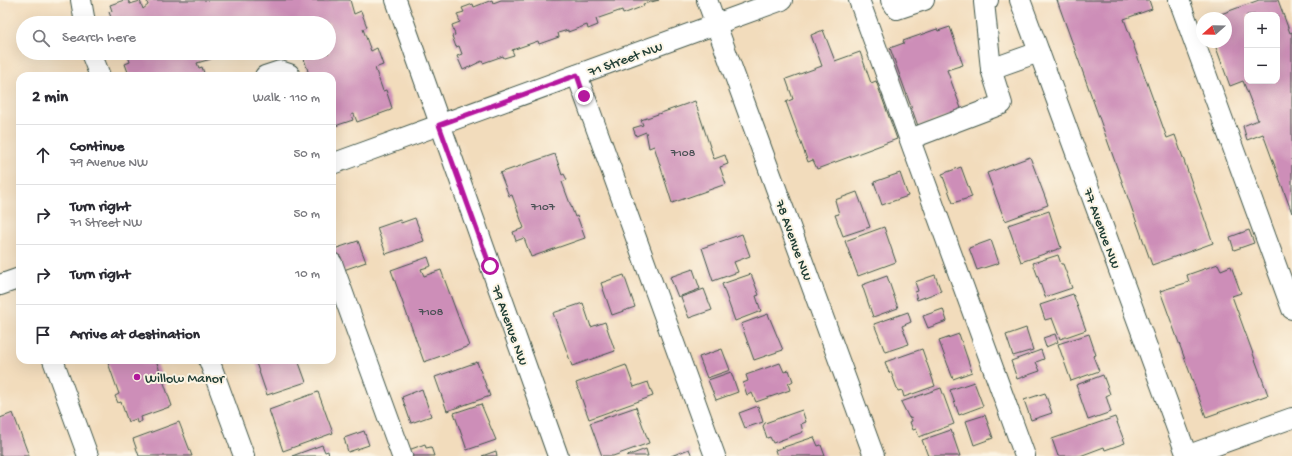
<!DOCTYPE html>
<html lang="en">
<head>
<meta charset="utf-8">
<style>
  body { margin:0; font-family:"Gochi Hand",sans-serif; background:#f7f7f7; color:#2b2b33 }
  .controls { position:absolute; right:12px; top:12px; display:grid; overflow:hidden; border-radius:8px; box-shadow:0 4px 16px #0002 }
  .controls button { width:36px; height:36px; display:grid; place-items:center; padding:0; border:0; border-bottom:1px solid #e1e1e2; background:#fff; color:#2b2b33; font:20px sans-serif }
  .compass { position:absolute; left:1196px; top:12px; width:36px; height:36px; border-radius:50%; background:#fff; box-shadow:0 4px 16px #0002; rotate:250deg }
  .stop { position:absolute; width:12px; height:12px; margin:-9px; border:3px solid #b5179e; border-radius:50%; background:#fff }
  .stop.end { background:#b5179e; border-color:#fff; box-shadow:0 1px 4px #0008 }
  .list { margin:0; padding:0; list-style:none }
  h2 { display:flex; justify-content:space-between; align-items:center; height:52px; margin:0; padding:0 16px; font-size:17px }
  h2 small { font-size:13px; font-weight:400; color:#7c7c81 }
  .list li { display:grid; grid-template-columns:26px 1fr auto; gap:12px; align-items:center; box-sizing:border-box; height:60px; padding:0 16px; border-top:1px solid #e1e1e2 }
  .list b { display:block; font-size:15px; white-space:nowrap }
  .list p { margin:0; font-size:13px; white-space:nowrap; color:#7c7c81 }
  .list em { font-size:13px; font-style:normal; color:#7c7c81 }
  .icon { flex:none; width:22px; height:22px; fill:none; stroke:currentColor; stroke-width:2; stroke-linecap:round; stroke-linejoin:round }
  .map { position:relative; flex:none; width:1292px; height:456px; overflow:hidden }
  .search { position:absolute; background:#fff; box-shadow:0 4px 16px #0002; left:16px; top:16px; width:320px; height:44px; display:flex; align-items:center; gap:10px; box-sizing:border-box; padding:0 14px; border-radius:22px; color:#7c7c81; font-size:15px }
  .panel { position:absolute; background:#fff; box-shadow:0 4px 16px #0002; left:16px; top:72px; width:320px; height:292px; border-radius:12px }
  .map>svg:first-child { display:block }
  .building { fill:#cd8eb8; fill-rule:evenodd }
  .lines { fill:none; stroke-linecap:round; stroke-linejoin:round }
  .minor-casing { stroke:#3f5548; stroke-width:22 }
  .minor { stroke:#fff; stroke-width:20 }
  .route { stroke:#b5179e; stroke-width:5 }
  .poi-dot { fill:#b5179e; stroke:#fcf5e5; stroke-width:1.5 }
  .labels { text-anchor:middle; stroke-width:4; stroke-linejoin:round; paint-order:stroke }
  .number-label { font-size:12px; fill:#4a5155 }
  .street-label { font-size:14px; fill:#1f3d34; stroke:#fcf5e5 }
  .poi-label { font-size:14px; fill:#1f3d34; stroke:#fcf5e5; text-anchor:start }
</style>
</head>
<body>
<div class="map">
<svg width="1292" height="456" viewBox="0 0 1292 456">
  <rect width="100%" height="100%" fill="#fcf5e5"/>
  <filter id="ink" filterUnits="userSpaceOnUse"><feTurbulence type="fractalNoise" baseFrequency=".025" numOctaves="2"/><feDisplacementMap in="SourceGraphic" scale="8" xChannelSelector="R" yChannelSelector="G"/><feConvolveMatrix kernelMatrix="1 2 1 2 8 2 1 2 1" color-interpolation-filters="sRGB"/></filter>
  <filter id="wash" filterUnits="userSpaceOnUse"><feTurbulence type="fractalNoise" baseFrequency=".012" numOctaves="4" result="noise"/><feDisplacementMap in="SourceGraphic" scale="16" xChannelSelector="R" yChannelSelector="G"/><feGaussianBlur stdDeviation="0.9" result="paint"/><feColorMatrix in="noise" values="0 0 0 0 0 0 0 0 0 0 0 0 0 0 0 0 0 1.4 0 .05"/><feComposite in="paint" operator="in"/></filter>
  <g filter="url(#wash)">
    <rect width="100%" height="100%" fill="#f2dcbc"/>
    <g id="blocks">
      <g class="building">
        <path d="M 124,0 L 128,0 L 130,4 L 140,1 L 143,9 L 148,5 L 147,2 L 152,0 L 350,0 L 354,14 L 361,11 L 367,27 L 363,29 L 371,51 L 377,48 L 383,65 L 375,68 L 383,91 L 386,90 L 392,108 L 391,110 L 357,122 L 354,114 L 351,115 L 353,120 L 335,126 L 332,121 L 332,76 L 302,76 L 308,71 L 302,53 L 329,53 L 329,23 L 113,23 L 109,12 L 112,11 L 110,5 Z"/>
        <path d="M 492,0 L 493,3 L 501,0 L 659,0 L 643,4 L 644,6 L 623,14 L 622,10 L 596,19 L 598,25 L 588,29 L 587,25 L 568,32 L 568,30 L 558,33 L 559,37 L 539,44 L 538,41 L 512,50 L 514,55 L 504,58 L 503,56 L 483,63 L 482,61 L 463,70 L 457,56 L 462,54 L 459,46 L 456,47 L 452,36 L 455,35 L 452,25 L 460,22 L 457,14 L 464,12 L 462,8 L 473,4 L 474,7 Z"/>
        <path d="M 1057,0 L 1149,0 L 1152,9 L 1124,19 L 1167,138 L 1175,135 L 1213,243 L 1152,265 Z"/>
        <path d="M 1259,0 L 1278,0 L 1290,33 L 1292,32 L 1292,213 L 1263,134 L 1247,140 L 1243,126 L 1258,120 L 1243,81 L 1230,86 L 1214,42 L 1226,42 L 1226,18 L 1210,18 ZM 1247,15 L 1277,15 L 1277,81 L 1247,81 Z"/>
        <path d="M 950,27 L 963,65 L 947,70 L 962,111 L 918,126 L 890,48 L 904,43 L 903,41 L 937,29 L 938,31 Z"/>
        <path d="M 823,30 L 835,61 L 860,52 L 871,83 L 876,81 L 897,139 L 817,169 L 813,160 L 808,162 L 786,102 L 793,99 L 786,79 L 822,66 L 811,35 Z"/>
        <path d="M 127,53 L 209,53 L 211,59 L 197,63 L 199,68 L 202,67 L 205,76 L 134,76 L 134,74 L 129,75 L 125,64 L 130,62 Z"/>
        <path d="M 219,53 L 233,53 L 221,58 Z"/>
        <path d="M 695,101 L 714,159 L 725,155 L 728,164 L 720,167 L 726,184 L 672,203 L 654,146 L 649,148 L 646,132 L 636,136 L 633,128 L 643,125 L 641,120 Z"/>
        <path d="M 555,154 L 562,175 L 564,174 L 567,180 L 562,182 L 575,217 L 577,216 L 585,238 L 531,257 L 524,238 L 516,241 L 513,232 L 524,228 L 512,195 L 509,196 L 500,173 Z"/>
        <path d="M 1030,157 L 1048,205 L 1005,221 L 987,173 Z"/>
        <path d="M 961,167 L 972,197 L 953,203 L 942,174 Z"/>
        <path d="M 900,173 L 908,196 L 882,205 L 874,182 Z"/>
        <path d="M 857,192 L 870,227 L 843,236 L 835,215 L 839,214 L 835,200 Z"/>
        <path d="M 1049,211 L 1061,248 L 1021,262 L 1008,225 Z"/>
        <path d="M 415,218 L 424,241 L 386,254 L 377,228 L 400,220 L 401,223 Z"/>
        <path d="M 884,227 L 896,262 L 858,276 L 845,241 Z"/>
        <path d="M 1249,230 L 1254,243 L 1234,250 L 1230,237 Z"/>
        <path d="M 742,234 L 750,256 L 734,262 L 738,272 L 713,281 L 702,248 Z"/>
        <path d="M 991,240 L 999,263 L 977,270 L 969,248 Z"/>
        <path d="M 358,241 L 366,262 L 341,271 L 334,249 Z"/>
        <path d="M 1058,255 L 1061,264 L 1063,264 L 1072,288 L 1045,297 L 1033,263 Z"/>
        <path d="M 428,257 L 431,266 L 421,269 L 424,276 L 441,270 L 469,346 L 424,362 L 391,270 Z"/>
        <path d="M 1218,264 L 1221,270 L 1231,266 L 1241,293 L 1232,296 L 1268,395 L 1206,417 L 1160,291 L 1189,282 L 1187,275 Z"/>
        <path d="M 693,269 L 700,289 L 678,297 L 670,277 Z"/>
        <path d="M 751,274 L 759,295 L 756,296 L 761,311 L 735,321 L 722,284 Z"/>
        <path d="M 624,275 L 635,307 L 612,315 L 601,283 Z"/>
        <path d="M 935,275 L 941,291 L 917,300 L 915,292 L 918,291 L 915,282 Z"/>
        <path d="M 887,276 L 898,308 L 873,317 L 862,285 Z"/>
        <path d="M 704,289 L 712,310 L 689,318 L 681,297 Z"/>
        <path d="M 1073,294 L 1086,330 L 1060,339 L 1052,318 L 1045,320 L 1040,305 Z"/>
        <path d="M 583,303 L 591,327 L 605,322 L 615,351 L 572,366 L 553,313 Z"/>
        <path d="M 943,309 L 947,321 L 928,328 L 923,316 Z"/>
        <path d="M 908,312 L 911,322 L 902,326 L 909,344 L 885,352 L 874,324 Z"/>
        <path d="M 768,314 L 783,350 L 754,360 L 741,324 Z"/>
        <path d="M 1026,328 L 1033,350 L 1013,356 L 1006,335 Z"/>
        <path d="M 959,334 L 972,372 L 953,379 L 939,341 Z"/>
        <path d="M 1055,334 L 1058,342 L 1046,347 L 1043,338 Z"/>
        <path d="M 1089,334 L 1096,355 L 1093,356 L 1099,371 L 1071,381 L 1058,344 Z"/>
        <path d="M 722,349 L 730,370 L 707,378 L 699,357 Z"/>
        <path d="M 922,349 L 935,386 L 904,397 L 902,390 L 898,391 L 891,372 L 889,373 L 885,362 Z"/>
        <path d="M 1041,350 L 1044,359 L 1036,362 L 1040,371 L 1017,379 L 1011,361 Z"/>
        <path d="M 107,360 L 156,360 L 172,406 L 141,417 L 142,421 L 137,423 L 136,419 L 128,422 L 121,402 L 118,403 L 115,396 L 119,394 Z"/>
        <path d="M 255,360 L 298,360 L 306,382 L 267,395 Z"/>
        <path d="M 477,362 L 490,396 L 447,411 L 435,377 Z"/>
        <path d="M 780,363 L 784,372 L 789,370 L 793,381 L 788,384 L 790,390 L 756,402 L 752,393 L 747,395 L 743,383 L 748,381 L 746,375 Z"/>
        <path d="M 626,365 L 634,387 L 648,382 L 653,396 L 589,419 L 576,383 Z"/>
        <path d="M 731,372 L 738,392 L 716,400 L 708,380 Z"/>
        <path d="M 1103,375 L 1110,394 L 1106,396 L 1111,412 L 1088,420 L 1076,385 Z"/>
        <path d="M 974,382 L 983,406 L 959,415 L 950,390 Z"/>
        <path d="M 941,388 L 954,424 L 919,437 L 916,429 L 913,430 L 910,422 L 912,421 L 911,417 L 909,418 L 901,402 Z"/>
        <path d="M 422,389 L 431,416 L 411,423 L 402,397 Z"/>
        <path d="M 318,392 L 333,433 L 283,451 L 269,410 Z"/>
        <path d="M 1045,393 L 1052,413 L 1031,420 L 1024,400 Z"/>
        <path d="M 481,404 L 496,440 L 467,450 L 454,413 Z"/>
        <path d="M 758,406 L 763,422 L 745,428 L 739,413 Z"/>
        <path d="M 636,407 L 649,443 L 613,456 L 602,456 L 590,423 Z"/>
        <path d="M 802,410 L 806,422 L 801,424 L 803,432 L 773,443 L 770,437 L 767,438 L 763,426 L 765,423 Z"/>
        <path d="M 13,413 L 29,456 L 0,456 L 0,418 Z"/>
        <path d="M 985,415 L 993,438 L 974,445 L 966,421 Z"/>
        <path d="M 1115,417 L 1125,443 L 1105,450 L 1104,447 L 1080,456 L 1058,456 L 1052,439 Z"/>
        <path d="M 179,422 L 192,456 L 139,456 L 133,439 Z"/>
        <path d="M 951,430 L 960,456 L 928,456 L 922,440 Z"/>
        <path d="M 364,431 L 369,445 L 348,452 L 344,438 Z"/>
        <path d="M 814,437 L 818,446 L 821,445 L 825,456 L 777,456 L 775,450 Z"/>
        <path d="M 425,444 L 426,448 L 431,447 L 434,456 L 408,456 L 406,451 Z"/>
        <path d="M 322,445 L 325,452 L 328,451 L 329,456 L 292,456 Z"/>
        <path d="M 646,449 L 648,456 L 627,456 Z"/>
        <path d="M 689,449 L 692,456 L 671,456 Z"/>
        <path d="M 496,451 L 497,456 L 482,456 Z"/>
      </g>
    </g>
  </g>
  <g filter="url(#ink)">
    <use href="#blocks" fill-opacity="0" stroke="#3f5548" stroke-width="1"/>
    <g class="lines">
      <g class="minor-casing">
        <g id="minor">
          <path d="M 81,0 L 85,23"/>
          <path d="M 396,0 L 558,456"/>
          <path d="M 707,0 L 874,456"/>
          <path d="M 859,0 L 1025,456"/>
          <path d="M 891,0 L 897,9 L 924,0"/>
          <path d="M 988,0 L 984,2 L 991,69"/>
          <path d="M 1020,0 L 1187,456"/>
          <path d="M 1179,0 L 1292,309"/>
          <path d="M 91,53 L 100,76"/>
          <path d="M 577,75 L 715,456"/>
          <path d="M 265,76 L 280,71 L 289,74 L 289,76"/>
          <path d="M 910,139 L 1002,104 L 991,69 L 1039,52"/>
          <path d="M 332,164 L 782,0"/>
          <path d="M 332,263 L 402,456"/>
          <path d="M 0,285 L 20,278"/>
          <path d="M 53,360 L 88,456"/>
          <path d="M 209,360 L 244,456"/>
          <path d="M 1186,456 L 1292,418"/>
        </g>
      </g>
      <use href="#minor" class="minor"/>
    </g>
  </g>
  <g class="lines" filter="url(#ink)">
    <path class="route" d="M 490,266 L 439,125 L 577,75 L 584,96"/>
  </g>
  <circle class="poi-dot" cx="137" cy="377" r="4"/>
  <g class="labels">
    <g class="number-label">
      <text x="683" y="156">7108</text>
      <text x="543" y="210">7107</text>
      <text x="431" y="315">7108</text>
    </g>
    <g class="street-label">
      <text transform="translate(625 58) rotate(-20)" y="5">71 Street NW</text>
      <text transform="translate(1103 228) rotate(70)" y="5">77 Avenue NW</text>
      <text transform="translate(795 240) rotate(70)" y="5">78 Avenue NW</text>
      <text transform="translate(511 325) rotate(70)" y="5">79 Avenue NW</text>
    </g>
    <g class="poi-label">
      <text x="145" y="382">Willow Manor</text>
    </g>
  </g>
</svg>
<div class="controls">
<button>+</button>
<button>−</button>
</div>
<svg class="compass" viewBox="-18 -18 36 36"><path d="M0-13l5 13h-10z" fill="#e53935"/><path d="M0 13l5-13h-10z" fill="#7c7c81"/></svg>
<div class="stop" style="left:490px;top:266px"></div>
<div class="stop end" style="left:584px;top:96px"></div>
<div class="search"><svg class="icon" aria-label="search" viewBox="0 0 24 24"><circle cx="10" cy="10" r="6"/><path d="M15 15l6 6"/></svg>Search here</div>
<section class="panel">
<h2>2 min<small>Walk · 110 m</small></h2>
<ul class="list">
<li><svg class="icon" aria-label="ahead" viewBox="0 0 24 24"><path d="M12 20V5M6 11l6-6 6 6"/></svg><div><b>Continue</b><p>79 Avenue NW</p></div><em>50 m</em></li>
<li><svg class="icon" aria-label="right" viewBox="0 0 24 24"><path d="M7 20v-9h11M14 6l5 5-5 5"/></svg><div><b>Turn right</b><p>71 Street NW</p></div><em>50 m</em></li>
<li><svg class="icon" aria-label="right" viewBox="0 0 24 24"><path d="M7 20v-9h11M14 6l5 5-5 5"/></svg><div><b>Turn right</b></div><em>10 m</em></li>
<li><svg class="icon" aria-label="arrive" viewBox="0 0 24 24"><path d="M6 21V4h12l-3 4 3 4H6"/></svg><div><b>Arrive at destination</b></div></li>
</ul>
</section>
</div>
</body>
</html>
